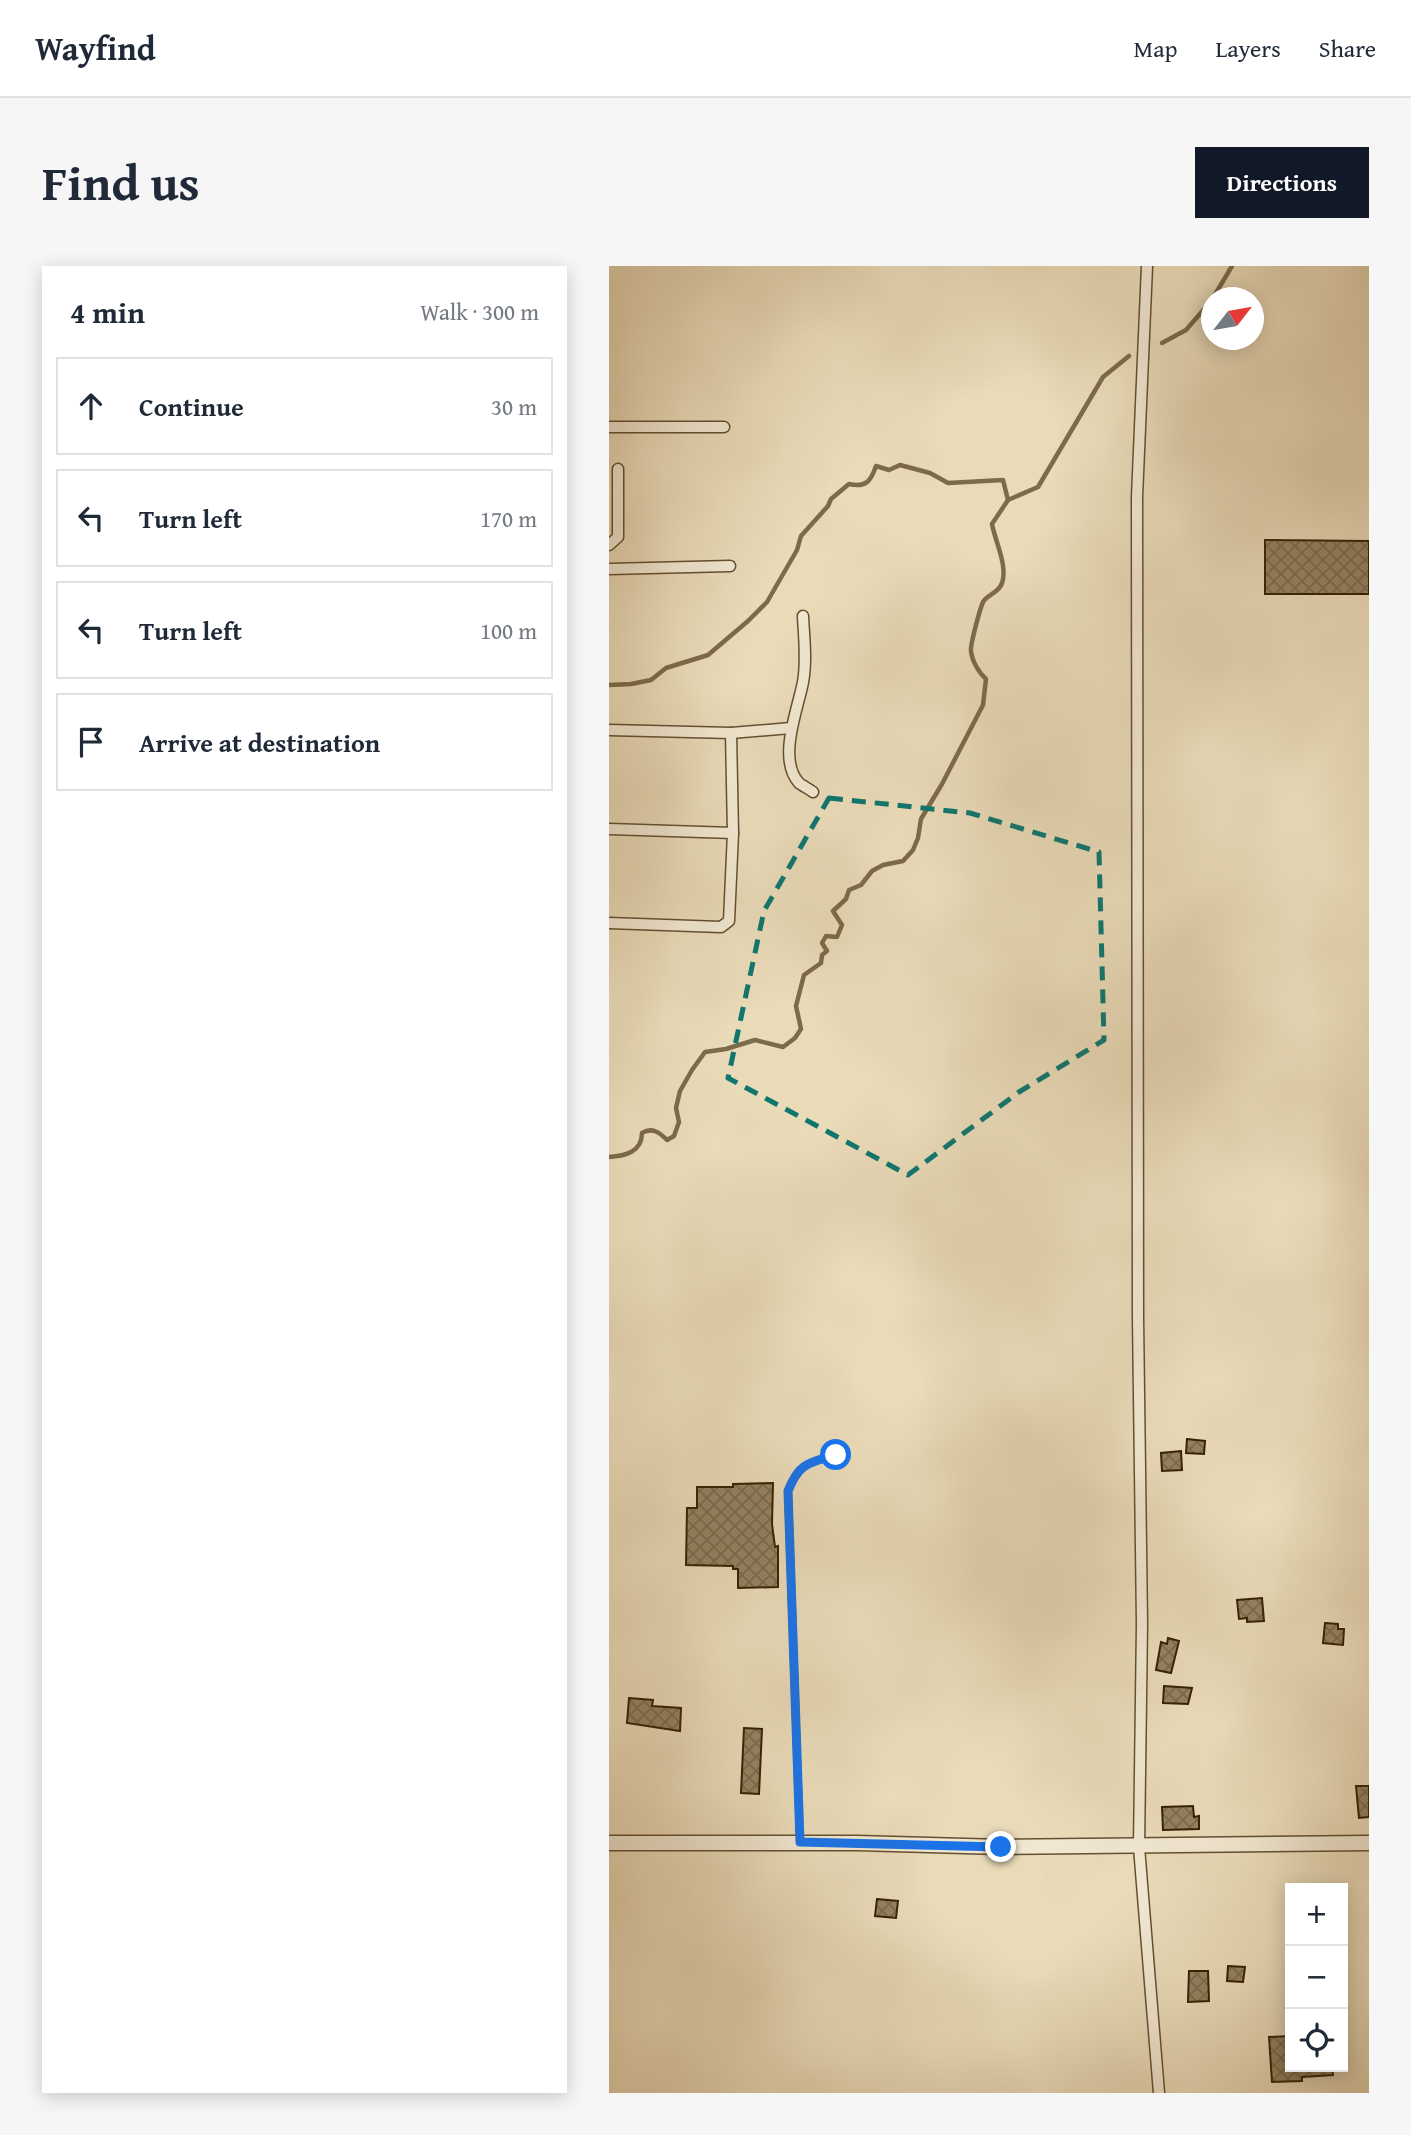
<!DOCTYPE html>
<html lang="en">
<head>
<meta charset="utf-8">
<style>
  body { margin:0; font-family:"Gentium Book Plus",serif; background:#f6f6f7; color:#1f2937 }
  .controls { position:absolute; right:21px; bottom:21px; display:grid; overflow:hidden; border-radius:0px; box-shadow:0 4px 18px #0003 }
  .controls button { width:63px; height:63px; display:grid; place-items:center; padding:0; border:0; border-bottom:2px solid #e0e1e3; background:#fff; color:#1f2937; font:35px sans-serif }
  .compass { position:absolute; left:592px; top:21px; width:63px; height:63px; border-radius:50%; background:#fff; box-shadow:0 4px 18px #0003; rotate:59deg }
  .stop { position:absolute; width:21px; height:21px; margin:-16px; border:5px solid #1a73e8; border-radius:50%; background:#fff }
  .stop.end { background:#1a73e8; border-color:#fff; box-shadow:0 2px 7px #0008 }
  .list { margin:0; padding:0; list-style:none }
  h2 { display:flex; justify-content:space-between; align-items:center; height:91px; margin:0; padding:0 28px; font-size:30px }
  h2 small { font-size:23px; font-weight:400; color:#747a83 }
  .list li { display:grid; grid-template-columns:46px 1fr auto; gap:21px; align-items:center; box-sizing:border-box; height:98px; margin:0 14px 14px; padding:0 14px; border:2px solid #e0e1e3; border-radius:0px }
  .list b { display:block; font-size:26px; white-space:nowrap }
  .list em { font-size:23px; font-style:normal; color:#747a83 }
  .icon { flex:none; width:38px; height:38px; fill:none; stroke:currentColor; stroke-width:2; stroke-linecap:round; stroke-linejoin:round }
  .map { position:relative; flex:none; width:760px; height:1827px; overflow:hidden; border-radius:0px }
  header { display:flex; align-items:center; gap:42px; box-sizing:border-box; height:98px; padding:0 35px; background:#fff; border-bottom:2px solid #e0e1e3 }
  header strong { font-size:33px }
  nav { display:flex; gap:38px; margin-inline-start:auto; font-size:24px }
  .intro { display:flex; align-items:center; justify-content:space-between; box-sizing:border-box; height:168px; padding:0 42px }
  h1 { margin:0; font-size:49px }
  .button { padding:18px 32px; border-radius:0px; background:#111827; color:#fff; font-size:24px; font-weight:700 }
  main { display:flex; gap:42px; padding:0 42px }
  aside { flex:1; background:#fff; border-radius:0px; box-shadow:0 4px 18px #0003 }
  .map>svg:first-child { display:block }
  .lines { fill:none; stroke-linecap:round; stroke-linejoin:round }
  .stream { stroke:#7d6a4a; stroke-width:4.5 }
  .building { fill:url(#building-cross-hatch); stroke:#372102; stroke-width:2 }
  .service-casing { stroke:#644f30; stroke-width:8 }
  .minor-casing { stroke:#644f30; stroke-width:13 }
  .tertiary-casing { stroke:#644f30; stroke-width:17 }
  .service { stroke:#f1e7d1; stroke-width:5 }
  .minor { stroke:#f1e7d1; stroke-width:10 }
  .tertiary { stroke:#f1e7d1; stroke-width:14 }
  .route { stroke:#1a73e8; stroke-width:9 }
  .marked { fill:none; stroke:#0f766e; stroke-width:5; stroke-dasharray:14 9; stroke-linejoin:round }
</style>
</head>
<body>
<header>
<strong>Wayfind</strong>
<nav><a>Map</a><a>Layers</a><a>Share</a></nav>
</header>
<div class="intro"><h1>Find us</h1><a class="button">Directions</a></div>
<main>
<aside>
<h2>4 min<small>Walk · 300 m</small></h2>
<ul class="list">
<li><svg class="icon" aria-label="ahead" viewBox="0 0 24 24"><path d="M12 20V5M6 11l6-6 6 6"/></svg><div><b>Continue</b></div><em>30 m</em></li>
<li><svg class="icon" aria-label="left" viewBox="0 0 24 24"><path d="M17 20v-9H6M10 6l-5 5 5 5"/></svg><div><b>Turn left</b></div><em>170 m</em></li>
<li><svg class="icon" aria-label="left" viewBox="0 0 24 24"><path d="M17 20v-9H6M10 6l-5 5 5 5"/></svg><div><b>Turn left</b></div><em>100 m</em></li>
<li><svg class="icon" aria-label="arrive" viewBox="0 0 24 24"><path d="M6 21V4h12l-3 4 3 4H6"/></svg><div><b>Arrive at destination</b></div></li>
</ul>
</aside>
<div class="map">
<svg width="760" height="1827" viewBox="0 0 760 1827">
  <defs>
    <pattern id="building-cross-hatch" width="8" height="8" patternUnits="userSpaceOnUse" patternTransform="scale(1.75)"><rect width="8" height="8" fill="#948161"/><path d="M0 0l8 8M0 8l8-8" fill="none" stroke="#7a694e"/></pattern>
  </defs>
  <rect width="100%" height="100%" fill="#e9dab8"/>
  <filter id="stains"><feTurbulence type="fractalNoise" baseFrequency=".00286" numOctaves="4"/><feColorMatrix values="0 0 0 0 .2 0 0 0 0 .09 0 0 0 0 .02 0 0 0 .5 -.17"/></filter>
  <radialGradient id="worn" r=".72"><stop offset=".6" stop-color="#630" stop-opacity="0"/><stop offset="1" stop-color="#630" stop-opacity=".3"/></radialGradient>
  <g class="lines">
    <g class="stream">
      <path d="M 604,32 L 623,0"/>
      <path d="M 553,77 L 577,64 L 603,34"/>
      <path d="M 0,419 L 22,418 L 42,414 L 57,402 L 99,389 L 139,355 L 158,336 L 188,284 L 192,270 L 219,240 L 222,233 L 240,218 C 257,222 262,215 267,200 L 280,204 L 291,199 L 321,207 L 339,217 L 394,214 L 399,234"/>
      <path d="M 0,891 C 16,890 33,886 33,867 C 43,861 50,866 58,874 L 65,870 L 70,856 L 67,842 L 71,825 L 83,804 L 96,786 L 117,783 L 146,774 L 174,781 L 186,772 L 192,763 L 187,740 L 195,709 L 212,697 L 213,689 L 218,685 L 213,677 L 217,670 L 228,671 L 233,659 L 224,645 L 237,633 L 240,624 L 252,619 L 263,605 L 274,599 L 294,595 L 304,584 L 309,572 L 312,553 L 333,518 L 374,439 L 377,413 C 370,407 363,395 362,385 C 361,379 371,343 374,336 C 379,328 390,327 393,317 C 399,300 386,275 383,258 L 399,234 L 429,221 L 494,111 L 520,90"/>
    </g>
  </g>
  <g class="building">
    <path d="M 656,274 L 760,275 L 760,328 L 656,328 Z"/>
    <path d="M 578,1173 L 596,1175 L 595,1188 L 577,1187 Z"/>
    <path d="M 572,1185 L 573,1204 L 553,1205 L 552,1187 Z"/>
    <path d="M 164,1217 L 163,1258 L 166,1281 L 169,1280 L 169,1321 L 129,1322 L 129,1303 L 124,1303 L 124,1300 L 77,1299 L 78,1242 L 88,1242 L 88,1221 L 124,1221 L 124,1218 Z"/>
    <path d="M 653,1332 L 655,1355 L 638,1356 L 638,1352 L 630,1353 L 628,1334 Z"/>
    <path d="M 716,1357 L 729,1358 L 729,1363 L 735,1363 L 734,1379 L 714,1377 Z"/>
    <path d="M 559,1372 L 570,1375 L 562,1407 L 547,1404 L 552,1376 L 558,1378 Z"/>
    <path d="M 555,1420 L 583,1422 L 579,1438 L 554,1437 Z"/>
    <path d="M 20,1432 L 44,1434 L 43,1440 L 72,1442 L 71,1465 L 18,1457 Z"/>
    <path d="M 135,1462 L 153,1463 L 150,1528 L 132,1527 Z"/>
    <path d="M 747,1520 L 760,1520 L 760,1551 L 750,1552 Z"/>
    <path d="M 584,1540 L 585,1551 L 590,1550 L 590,1563 L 554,1564 L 553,1541 Z"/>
    <path d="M 268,1633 L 289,1635 L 287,1652 L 266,1650 Z"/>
    <path d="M 619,1700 L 636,1701 L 634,1716 L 618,1715 Z"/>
    <path d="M 580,1705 L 599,1705 L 600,1735 L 579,1736 Z"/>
    <path d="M 681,1770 L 681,1801 L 723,1801 L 724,1809 L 693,1811 L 693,1815 L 663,1816 L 660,1771 Z"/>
  </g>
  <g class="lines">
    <g class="service-casing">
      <path id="service" d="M 191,1576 L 179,1225 C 190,1197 199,1197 227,1189"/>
    </g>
    <g class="minor-casing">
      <g id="minor">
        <path d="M 538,0 L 528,231 L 529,1052 L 533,1358 L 530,1581 L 550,1827"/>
        <path d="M 0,161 L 115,161"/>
        <path d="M 0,279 L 9,271 L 9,203"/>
        <path d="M 0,303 L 121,300"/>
        <path d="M 194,350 C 195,372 198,394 194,416 C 189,443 168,493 190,517 C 194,520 200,523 204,526"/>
        <path d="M 0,464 L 122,467 L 124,567 L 120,655 L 112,661 L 0,657"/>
        <path d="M 122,467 L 182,462"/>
        <path d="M 0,563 L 124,567"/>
      </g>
    </g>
    <g class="tertiary-casing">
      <path id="tertiary" d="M 0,1577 L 248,1577 L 392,1581 L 760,1577"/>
    </g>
    <use href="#service" class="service"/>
    <use href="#minor" class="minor"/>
    <use href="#tertiary" class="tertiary"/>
  </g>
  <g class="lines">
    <path class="route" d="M 227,1189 C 199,1197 190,1197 179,1225 L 191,1576 L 392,1581"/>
  </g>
  <path class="marked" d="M 220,532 L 361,547 L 490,586 L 495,774 L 410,826 L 299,909 L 119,812 L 155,645 Z"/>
  <rect width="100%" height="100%" filter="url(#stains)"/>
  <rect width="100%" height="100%" fill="url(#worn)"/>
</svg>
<div class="controls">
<button>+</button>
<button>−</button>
<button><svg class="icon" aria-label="locate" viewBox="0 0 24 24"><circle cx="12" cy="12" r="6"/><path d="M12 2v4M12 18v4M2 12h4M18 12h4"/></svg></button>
</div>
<svg class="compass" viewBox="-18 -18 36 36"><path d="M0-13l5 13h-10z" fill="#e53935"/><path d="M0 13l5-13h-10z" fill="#747a83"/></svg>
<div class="stop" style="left:227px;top:1189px"></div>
<div class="stop end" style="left:392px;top:1581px"></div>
</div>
</main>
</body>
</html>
